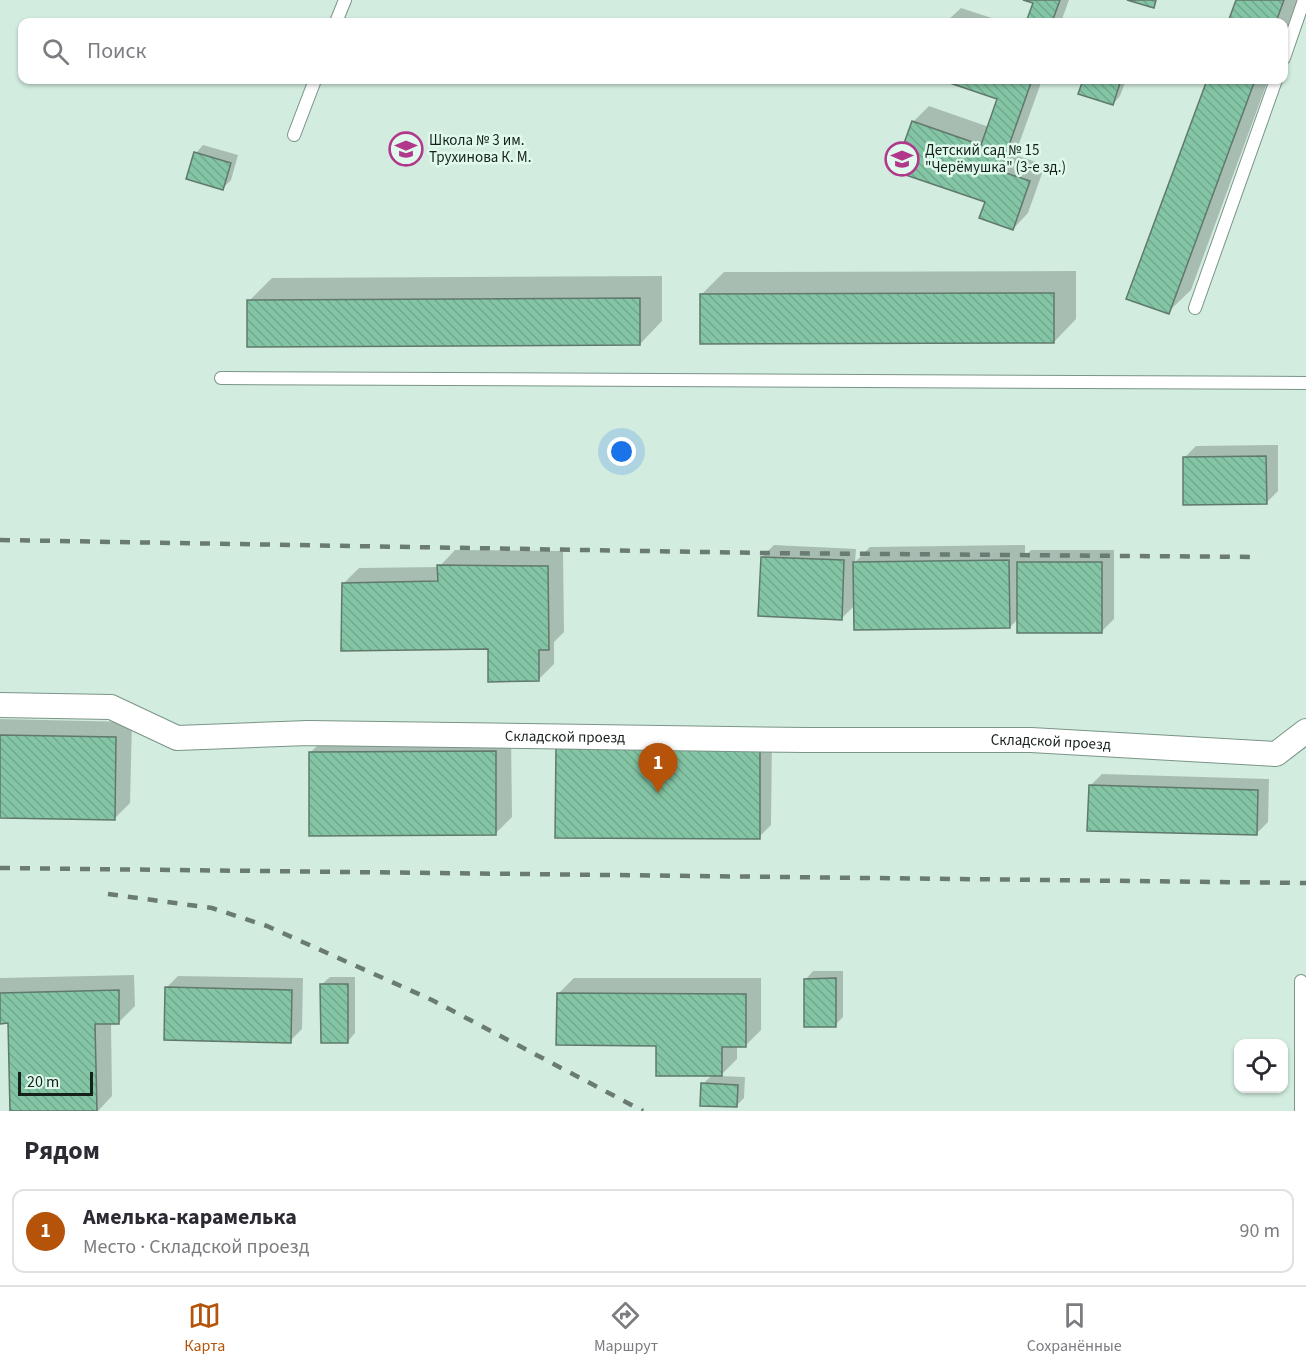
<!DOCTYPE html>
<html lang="ru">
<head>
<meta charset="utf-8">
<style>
  body { margin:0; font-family:"Source Sans 3",sans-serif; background:#f2f2f3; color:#2b2b33 }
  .controls { position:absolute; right:18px; bottom:18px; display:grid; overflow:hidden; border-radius:12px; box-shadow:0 2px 4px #0004 }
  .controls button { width:54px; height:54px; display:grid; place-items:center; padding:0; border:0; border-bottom:2px solid #e1e1e2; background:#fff; color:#2b2b33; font:30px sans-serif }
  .scale { position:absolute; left:18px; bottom:15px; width:75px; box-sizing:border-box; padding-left:6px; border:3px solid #17211c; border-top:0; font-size:16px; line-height:21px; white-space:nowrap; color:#17211c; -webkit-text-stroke:4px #dffaec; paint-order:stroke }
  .you { position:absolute; left:622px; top:452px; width:21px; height:21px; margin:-15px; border:4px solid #fff; border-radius:50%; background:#1a73e8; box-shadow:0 0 0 9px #1a73e833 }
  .badge { display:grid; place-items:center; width:39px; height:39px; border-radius:50%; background:#b45309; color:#fff; font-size:20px; font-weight:700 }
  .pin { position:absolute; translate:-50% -50px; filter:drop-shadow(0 2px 3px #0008) }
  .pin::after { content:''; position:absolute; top:32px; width:21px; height:18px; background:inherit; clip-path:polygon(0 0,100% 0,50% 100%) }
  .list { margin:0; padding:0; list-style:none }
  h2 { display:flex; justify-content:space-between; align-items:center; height:78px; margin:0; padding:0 24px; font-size:26px }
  h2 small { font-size:20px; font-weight:400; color:#7c7c81 }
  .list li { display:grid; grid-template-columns:39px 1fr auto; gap:18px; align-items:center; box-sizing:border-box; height:84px; margin:0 12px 12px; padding:0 12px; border:2px solid #e1e1e2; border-radius:12px }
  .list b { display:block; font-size:22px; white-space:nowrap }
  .list p { margin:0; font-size:20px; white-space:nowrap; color:#7c7c81 }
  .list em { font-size:20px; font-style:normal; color:#7c7c81 }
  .icon { flex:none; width:33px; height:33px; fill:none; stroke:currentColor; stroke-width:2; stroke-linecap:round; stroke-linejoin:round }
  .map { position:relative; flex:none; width:1306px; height:1111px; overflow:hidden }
  .search { position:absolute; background:#fff; box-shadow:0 2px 4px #0004; left:18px; right:18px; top:18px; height:66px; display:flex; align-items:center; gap:15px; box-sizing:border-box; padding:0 21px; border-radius:12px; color:#7c7c81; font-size:22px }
  .sheet { height:174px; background:#fff }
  nav { display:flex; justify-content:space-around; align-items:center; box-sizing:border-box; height:84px; border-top:2px solid #e1e1e2; background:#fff; font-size:16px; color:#7c7c81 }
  nav a { display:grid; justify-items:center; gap:3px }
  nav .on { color:#b45309 }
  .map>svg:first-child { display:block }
  .shadow { fill:#0003 }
  .building { fill:url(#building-back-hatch); stroke:#60796c; stroke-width:1.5 }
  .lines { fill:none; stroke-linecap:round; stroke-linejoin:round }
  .lane-casing { stroke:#7a9486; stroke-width:14 }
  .street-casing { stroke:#7a9486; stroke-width:26 }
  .lane { stroke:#fff; stroke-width:12 }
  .street { stroke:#fff; stroke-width:24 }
  .rail { stroke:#697b72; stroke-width:4.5; stroke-dasharray:10 10; stroke-linecap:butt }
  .labels { text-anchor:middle; stroke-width:5; stroke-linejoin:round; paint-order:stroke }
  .poi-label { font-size:15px; fill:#17211c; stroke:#dffaec; text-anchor:start }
  .street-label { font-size:15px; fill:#17211c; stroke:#dffaec }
</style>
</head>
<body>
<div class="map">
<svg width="1306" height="1111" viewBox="0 0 1306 1111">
  <defs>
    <pattern id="building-back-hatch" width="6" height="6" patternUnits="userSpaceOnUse" patternTransform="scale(1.5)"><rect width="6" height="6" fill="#84c5a5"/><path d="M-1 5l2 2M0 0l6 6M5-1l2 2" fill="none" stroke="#71a98d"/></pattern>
  </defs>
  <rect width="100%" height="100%" fill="#d2eddf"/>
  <g class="shadow">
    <path d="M 1028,0 L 1069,0 L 1061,22 L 1028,22 L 1035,2 Z"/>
    <path d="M 1238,0 L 1297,0 L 1284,38 L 1284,22 L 1229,22 Z"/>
    <path d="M 961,8 L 1004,22 L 946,22 Z"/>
    <path d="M 945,80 L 1042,80 L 1015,155 L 1045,165 L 1028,213 L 1013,229 L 913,122 L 929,106 L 989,127 L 999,98 Z"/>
    <path d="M 1084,80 L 1126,80 L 1120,96 L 1113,104 L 1080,93 Z"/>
    <path d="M 1208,80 L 1268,80 L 1191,290 L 1168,312 L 1128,298 Z"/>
    <path d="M 203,145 L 238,155 L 231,180 L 223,188 L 196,153 Z"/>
    <path d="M 1076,271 L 1076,319 L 1054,342 L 701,295 L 724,272 Z"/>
    <path d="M 662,276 L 662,321 L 640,344 L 249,301 L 272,278 Z"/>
    <path d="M 1278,445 L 1278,491 L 1266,503 L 1184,458 L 1196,446 Z"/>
    <path d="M 774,545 L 856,549 L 855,562 L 870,547 L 1025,545 L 1025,556 L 1031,550 L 1114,550 L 1114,619 L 1102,631 L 1019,618 L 1010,627 L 855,605 L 842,618 L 762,557 Z"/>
    <path d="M 455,550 L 563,551 L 564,632 L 554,642 L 554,664 L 538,680 L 490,648 L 343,584 L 359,568 L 439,567 Z"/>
    <path d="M 0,719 L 132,722 L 130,803 L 114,819 L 0,817 Z"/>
    <path d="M 511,735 L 512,817 L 496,833 L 310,753 L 326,737 Z"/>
    <path d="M 772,736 L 771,825 L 759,837 L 557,836 Z"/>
    <path d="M 1102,774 L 1269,779 L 1268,822 L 1256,834 L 1090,786 Z"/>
    <path d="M 813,971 L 843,971 L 843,1017 L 835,1025 L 806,979 Z"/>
    <path d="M 134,975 L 135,1006 L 119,1022 L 111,1022 L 112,1096 L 98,1111 L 11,1111 L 10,1022 L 0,1022 L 0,978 Z"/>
    <path d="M 178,976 L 303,978 L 302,1029 L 290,1041 L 166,988 Z"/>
    <path d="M 330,977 L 355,977 L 355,1033 L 348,1041 L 322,984 Z"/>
    <path d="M 574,978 L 761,978 L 761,1030 L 745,1046 L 737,1046 L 737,1059 L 720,1076 L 745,1077 L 744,1098 L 736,1106 L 703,1084 L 712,1075 L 558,994 Z"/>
  </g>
  <g class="building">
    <path d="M 1023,0 L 1060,0 L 1052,22 L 1026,22 L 1033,3 Z"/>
    <path d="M 1127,0 L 1156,0 L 1154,8 Z"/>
    <path d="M 1236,0 L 1284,0 L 1276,22 L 1228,22 Z"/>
    <path d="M 941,80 L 1032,80 L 1000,171 L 1030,181 L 1013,230 L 979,218 L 985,202 L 894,171 L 912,121 L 981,145 L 997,99 Z"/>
    <path d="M 1083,80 L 1100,82 L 1101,80 L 1121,80 L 1113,105 L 1078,94 Z"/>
    <path d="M 1207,80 L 1255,80 L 1169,314 L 1126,299 Z"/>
    <path d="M 194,152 L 231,163 L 223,190 L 186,179 Z"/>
    <path d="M 1054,293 L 1054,343 L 700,344 L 700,294 Z"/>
    <path d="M 640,298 L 640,345 L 247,347 L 247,300 Z"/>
    <path d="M 1266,456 L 1267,504 L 1183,505 L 1183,457 Z"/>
    <path d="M 761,557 L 844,560 L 842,620 L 758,616 Z"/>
    <path d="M 1009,560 L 1010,628 L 854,630 L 853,562 Z"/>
    <rect x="1017" y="562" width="85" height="71"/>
    <path d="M 437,565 L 548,566 L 549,650 L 539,650 L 539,681 L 488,682 L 488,649 L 341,651 L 342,583 L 438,581 Z"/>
    <path d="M 0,735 L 116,737 L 115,820 L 0,818 Z"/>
    <path d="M 556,747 L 760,748 L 760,839 L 555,838 Z"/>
    <path d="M 496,751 L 496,835 L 309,836 L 309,752 Z"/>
    <path d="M 1089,785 L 1258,790 L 1257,835 L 1087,831 Z"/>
    <path d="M 836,978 L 836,1027 L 804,1027 L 804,979 Z"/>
    <path d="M 320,984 L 348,984 L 348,1043 L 321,1043 Z"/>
    <path d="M 165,987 L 292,990 L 291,1043 L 164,1040 Z"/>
    <path d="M 119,990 L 119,1024 L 95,1024 L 97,1111 L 10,1111 L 8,1023 L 0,1024 L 0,993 Z"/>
    <path d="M 557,993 L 746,994 L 746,1047 L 722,1047 L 722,1076 L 656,1076 L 656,1046 L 556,1045 Z"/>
    <path d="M 701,1083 L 738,1085 L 737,1107 L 700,1106 Z"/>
  </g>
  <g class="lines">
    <g class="lane-casing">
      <g id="lane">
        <path d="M 336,22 L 345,0"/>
        <path d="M 1284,58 L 1304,0"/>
        <path d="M 294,135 L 315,80"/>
        <path d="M 1195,308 L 1276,80"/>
        <path d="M 221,378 L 1306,383"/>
        <path d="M 1301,981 L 1301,1111"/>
      </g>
    </g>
    <g class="street-casing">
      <g id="street">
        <path id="s1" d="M 0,705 L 111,707 L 177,738 L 308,733 L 806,740 L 1031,740 L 1276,754 L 1306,731"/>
      </g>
    </g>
    <use href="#lane" class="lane"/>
    <use href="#street" class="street"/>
    <g class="rail">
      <path d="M 0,540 L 762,553 L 1258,557"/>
      <path d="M 0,868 L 1306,883"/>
      <path d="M 108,894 L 212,908 L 267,926 L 432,1000 L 643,1111"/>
    </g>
  </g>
  <defs>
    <g id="school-ring" transform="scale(1.725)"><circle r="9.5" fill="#dffaec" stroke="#b2388c" stroke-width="1.5"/><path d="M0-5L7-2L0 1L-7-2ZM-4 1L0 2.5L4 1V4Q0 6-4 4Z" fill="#b2388c"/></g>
  </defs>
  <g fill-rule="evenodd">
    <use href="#school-ring" x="406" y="149"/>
    <use href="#school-ring" x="902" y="159"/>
  </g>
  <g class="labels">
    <g class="poi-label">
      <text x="429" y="145">Школа № 3 им.<tspan x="429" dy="17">Трухинова К. М.</tspan></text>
      <text x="925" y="155">Детский сад № 15<tspan x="925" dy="17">"Черёмушка" (3-е зд.)</tspan></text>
    </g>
    <g class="street-label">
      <text dy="5" stroke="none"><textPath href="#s1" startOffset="572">Складской проезд</textPath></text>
      <text dy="5" stroke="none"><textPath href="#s1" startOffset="1058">Складской проезд</textPath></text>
    </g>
  </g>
</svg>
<div class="controls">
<button><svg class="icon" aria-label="locate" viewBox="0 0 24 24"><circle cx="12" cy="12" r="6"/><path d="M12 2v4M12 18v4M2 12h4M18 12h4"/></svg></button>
</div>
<div class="scale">20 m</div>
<div class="you"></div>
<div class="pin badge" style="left:658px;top:793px">1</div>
<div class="search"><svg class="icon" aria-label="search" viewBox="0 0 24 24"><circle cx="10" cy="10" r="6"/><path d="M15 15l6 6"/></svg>Поиск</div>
</div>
<section class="sheet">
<h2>Рядом<small></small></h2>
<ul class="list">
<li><span class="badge">1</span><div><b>Амелька-карамелька</b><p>Место · Складской проезд</p></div><em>90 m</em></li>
</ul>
</section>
<nav>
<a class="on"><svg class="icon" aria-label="map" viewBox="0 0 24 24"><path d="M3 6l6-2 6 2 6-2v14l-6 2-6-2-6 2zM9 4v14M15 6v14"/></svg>Карта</a>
<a><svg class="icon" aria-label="directions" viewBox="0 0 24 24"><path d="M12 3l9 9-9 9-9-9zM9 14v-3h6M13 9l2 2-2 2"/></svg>Маршрут</a>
<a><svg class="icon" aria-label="saved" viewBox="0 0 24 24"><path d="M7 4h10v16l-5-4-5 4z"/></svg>Сохранённые</a>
</nav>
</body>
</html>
